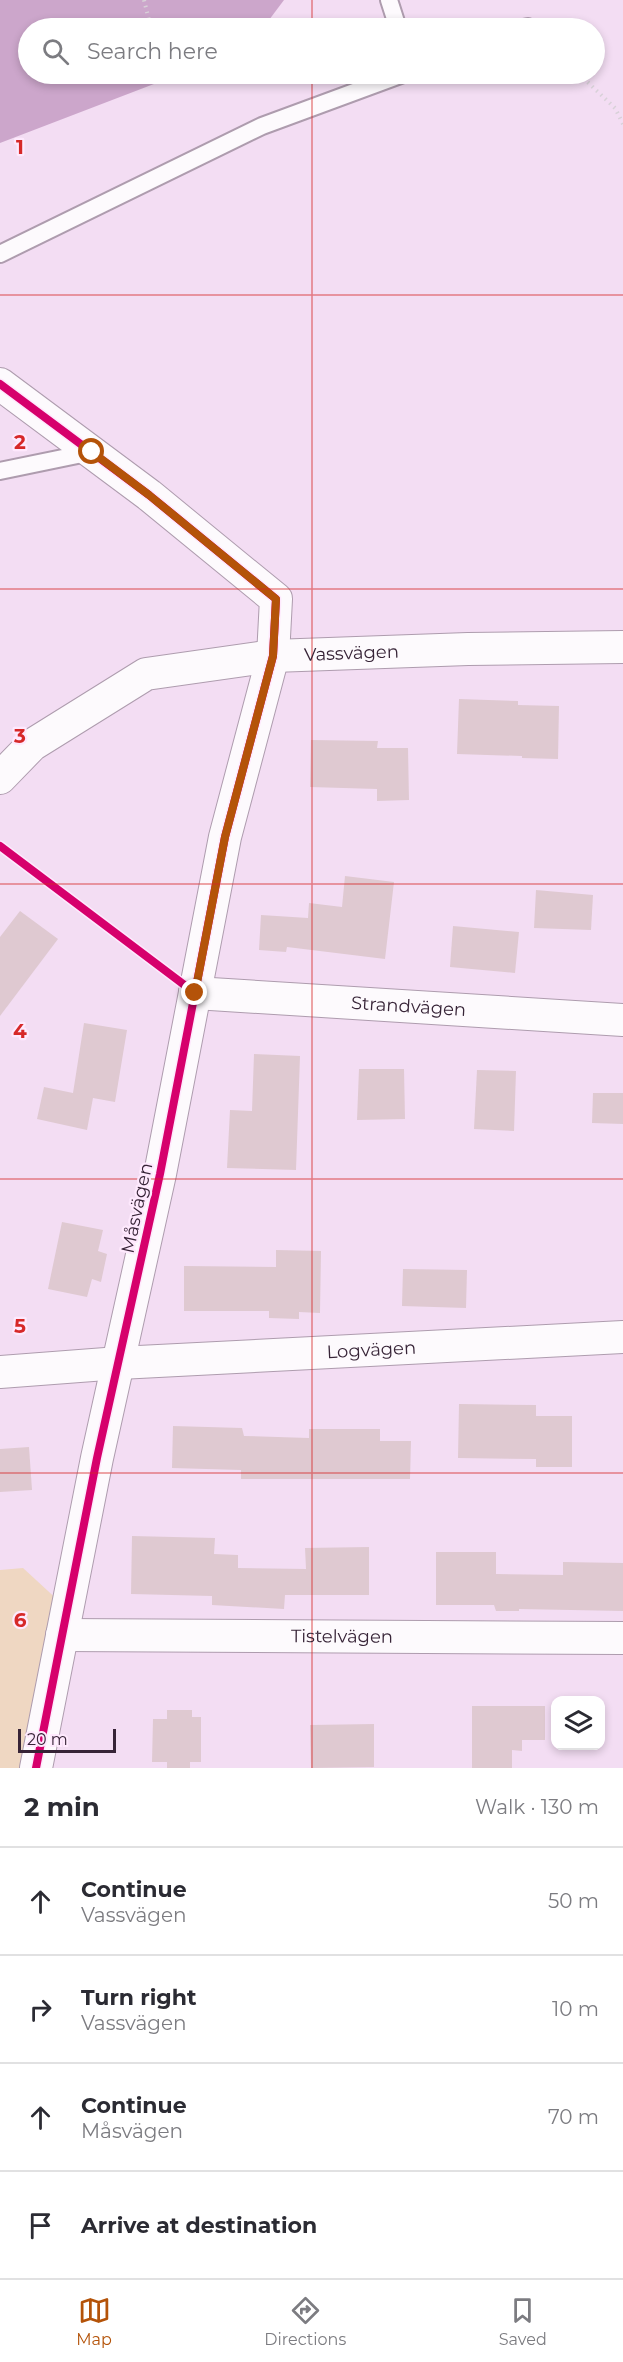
<!DOCTYPE html>
<html lang="en">
<head>
<meta charset="utf-8">
<style>
  body { margin:0; font-family:Montserrat,sans-serif; background:#f2f2f3; color:#2b2b33 }
  .controls { position:absolute; right:18px; bottom:18px; display:grid; overflow:hidden; border-radius:12px; box-shadow:0 3px 9px #0003 }
  .controls button { width:54px; height:54px; display:grid; place-items:center; padding:0; border:0; border-bottom:2px solid #e1e1e2; background:#fff; color:#2b2b33; font:30px sans-serif }
  .scale { position:absolute; left:18px; bottom:15px; width:98px; box-sizing:border-box; padding-left:6px; border:3px solid #372437; border-top:0; font-size:16px; line-height:21px; white-space:nowrap; color:#372437; -webkit-text-stroke:4px #fee9fd; paint-order:stroke }
  .stop { position:absolute; width:18px; height:18px; margin:-14px; border:4px solid #b45309; border-radius:50%; background:#fff }
  .stop.end { background:#b45309; border-color:#fff; box-shadow:0 2px 6px #0008 }
  .list { margin:0; padding:0; list-style:none }
  h2 { display:flex; justify-content:space-between; align-items:center; height:78px; margin:0; padding:0 24px; font-size:26px }
  h2 small { font-size:20px; font-weight:400; color:#7c7c81 }
  .list li { display:grid; grid-template-columns:39px 1fr auto; gap:18px; align-items:center; box-sizing:border-box; height:108px; padding:0 24px; border-top:2px solid #e1e1e2 }
  .list b { display:block; font-size:22px; white-space:nowrap }
  .list p { margin:0; font-size:20px; white-space:nowrap; color:#7c7c81 }
  .list em { font-size:20px; font-style:normal; color:#7c7c81 }
  .icon { flex:none; width:33px; height:33px; fill:none; stroke:currentColor; stroke-width:2; stroke-linecap:round; stroke-linejoin:round }
  .map { position:relative; flex:none; width:623px; height:1768px; overflow:hidden }
  .search { position:absolute; background:#fff; box-shadow:0 3px 9px #0003; left:18px; right:18px; top:18px; height:66px; display:flex; align-items:center; gap:15px; box-sizing:border-box; padding:0 21px; border-radius:33px; color:#7c7c81; font-size:22px }
  .sheet { height:510px; background:#fff }
  nav { display:flex; justify-content:space-around; align-items:center; box-sizing:border-box; height:84px; border-top:2px solid #e1e1e2; background:#fff; font-size:16px; color:#7c7c81 }
  nav a { display:grid; justify-items:center; gap:3px }
  nav .on { color:#b45309 }
  .map>svg:first-child { display:block }
  .green { fill:#efd7c2 }
  .water { fill:#cca6cb }
  .building { fill:#dfc9d1 }
  .lines { fill:none; stroke-linecap:round; stroke-linejoin:round }
  .lane-casing { stroke:#ae9cae; stroke-width:20 }
  .street-casing { stroke:#ae9cae; stroke-width:34 }
  .path { stroke:#d8d1d8; stroke-width:4; stroke-dasharray:1.5 4.5; stroke-linecap:butt }
  .lane { stroke:#fdfafd; stroke-width:16 }
  .street { stroke:#fdfafd; stroke-width:32 }
  .cycleway-casing { stroke:#fee9fd; stroke-width:11 }
  .cycleway { stroke:#d6006c; stroke-width:8 }
  .route { stroke:#b45309; stroke-width:8 }
  .grid { fill:none; stroke:#d62828; stroke-width:1.5; stroke-opacity:0.55 }
  .labels { text-anchor:middle; stroke-width:4.5; stroke-linejoin:round; paint-order:stroke }
  .street-label { font-size:18px; fill:#372437; stroke:#fee9fd }
  .grid-label { font-size:20px; text-anchor:middle; font-weight:bold; fill:#d62828; stroke:#fee9fd; stroke-width:4.5; stroke-linejoin:round; paint-order:stroke }
</style>
</head>
<body>
<div class="map">
<svg width="623" height="1768" viewBox="0 0 623 1768">
  <rect width="100%" height="100%" fill="#f3ddf3"/>
  <path class="green" d="M 23,1568 L 61,1603 L 28,1768 L 0,1768 L 0,1570 Z"/>
  <path class="water" d="M 0,0 L 284,0 L 263,28 L 28,28 L 28,74 L 180,74 L 0,143 Z"/>
  <g class="building">
    <path d="M 459,699 L 518,701 L 518,705 L 559,706 L 558,759 L 522,758 L 522,756 L 457,754 Z"/>
    <path d="M 311,740 L 378,741 L 377,748 L 408,748 L 409,800 L 377,801 L 377,789 L 310,787 Z"/>
    <path d="M 345,876 L 394,882 L 385,959 L 287,947 L 286,952 L 259,950 L 261,915 L 308,918 L 309,903 L 342,907 Z"/>
    <path d="M 536,890 L 593,895 L 591,930 L 534,928 Z"/>
    <path d="M 20,911 L 58,939 L 0,1016 L 0,937 Z"/>
    <path d="M 453,926 L 519,932 L 515,973 L 450,967 Z"/>
    <path d="M 84,1023 L 127,1030 L 115,1102 L 93,1098 L 87,1130 L 37,1119 L 44,1087 L 73,1093 Z"/>
    <path d="M 254,1054 L 300,1056 L 296,1170 L 227,1168 L 230,1110 L 252,1111 Z"/>
    <path d="M 359,1069 L 404,1069 L 405,1119 L 357,1120 Z"/>
    <path d="M 477,1070 L 516,1071 L 514,1131 L 474,1129 Z"/>
    <path d="M 593,1093 L 623,1093 L 623,1124 L 592,1123 Z"/>
    <path d="M 62,1222 L 103,1230 L 98,1251 L 107,1254 L 101,1282 L 92,1279 L 87,1297 L 48,1289 Z"/>
    <path d="M 276,1250 L 321,1251 L 320,1313 L 299,1312 L 299,1319 L 269,1318 L 269,1311 L 184,1311 L 184,1266 L 276,1267 Z"/>
    <path d="M 403,1269 L 467,1270 L 466,1308 L 402,1306 Z"/>
    <path d="M 459,1404 L 536,1405 L 536,1416 L 572,1416 L 572,1467 L 536,1467 L 536,1459 L 458,1458 Z"/>
    <path d="M 173,1426 L 242,1428 L 244,1436 L 309,1438 L 309,1429 L 380,1429 L 380,1441 L 411,1441 L 410,1479 L 241,1479 L 241,1470 L 172,1468 Z"/>
    <path d="M 29,1447 L 32,1490 L 0,1492 L 0,1449 Z"/>
    <path d="M 132,1536 L 215,1538 L 214,1554 L 238,1555 L 238,1568 L 306,1569 L 305,1548 L 369,1547 L 369,1595 L 285,1595 L 284,1609 L 212,1605 L 212,1596 L 131,1594 Z"/>
    <path d="M 436,1552 L 496,1552 L 496,1574 L 563,1575 L 563,1562 L 623,1563 L 623,1611 L 519,1609 L 519,1611 L 496,1611 L 494,1605 L 436,1605 Z"/>
    <path d="M 472,1706 L 545,1706 L 545,1740 L 522,1740 L 522,1751 L 512,1750 L 512,1768 L 472,1768 Z"/>
    <path d="M 167,1710 L 192,1710 L 192,1717 L 201,1717 L 201,1762 L 190,1762 L 190,1768 L 167,1768 L 167,1762 L 152,1762 L 153,1719 L 167,1719 Z"/>
    <path d="M 374,1724 L 374,1767 L 311,1768 L 310,1725 Z"/>
  </g>
  <g class="lines">
    <g class="lane-casing">
      <g id="lane">
        <path d="M 389,0 L 398,28"/>
        <path d="M 523,28 L 528,27"/>
        <path d="M 0,254 L 262,126 L 403,74"/>
        <path d="M 0,471 L 92,452"/>
      </g>
    </g>
    <g class="street-casing">
      <g id="street">
        <path d="M 0,384 L 149,495 L 276,599 L 273,656 L 225,837 L 160,1174 L 97,1458 L 36,1768"/>
        <path id="s1" d="M 0,778 L 32,745 L 146,674 L 273,656 L 468,649 L 623,647"/>
        <path id="s2" d="M 195,993 L 623,1020"/>
        <path id="s3" d="M 0,1372 L 119,1363 L 623,1337"/>
        <path id="s4" d="M 62,1635 L 623,1638"/>
      </g>
    </g>
    <g class="path">
      <path d="M 144,0 L 151,28"/>
      <path d="M 163,74 L 164,80"/>
      <path d="M 579,74 L 615,108 L 623,124"/>
    </g>
    <use href="#lane" class="lane"/>
    <use href="#street" class="street"/>
    <g class="cycleway-casing">
      <g id="cycleway">
        <path d="M 0,384 L 149,495 L 276,599 L 273,656 L 225,837 L 160,1174 L 97,1458 L 36,1768"/>
        <path d="M 0,846 L 195,993"/>
      </g>
    </g>
    <use href="#cycleway" class="cycleway"/>
  </g>
  <g class="lines">
    <path class="route" d="M 92,452 L 149,495 L 276,599 L 273,656 L 225,837 L 195,993"/>
  </g>
  <path class="grid" d="M 312,0 L 312,28M 312,74 L 312,1768M 0,295 L 623,295M 0,589 L 623,589M 0,884 L 623,884M 0,1179 L 623,1179M 0,1473 L 623,1473"/>
  <g class="labels">
    <g class="street-label">
      <text dy="6" stroke="none"><textPath href="#s1" startOffset="387">Vassvägen</textPath></text>
      <text dy="6" stroke="none"><textPath href="#s2" startOffset="214">Strandvägen</textPath></text>
      <text transform="translate(137 1208) rotate(-78)" y="6">Måsvägen</text>
      <text dy="6" stroke="none"><textPath href="#s3" startOffset="372">Logvägen</textPath></text>
      <text dy="6" stroke="none"><textPath href="#s4" startOffset="280">Tistelvägen</textPath></text>
    </g>
  </g>
  <g class="grid-label">
    <text x="20" y="154">1</text>
    <text x="20" y="449">2</text>
    <text x="20" y="743">3</text>
    <text x="20" y="1038">4</text>
    <text x="20" y="1333">5</text>
    <text x="20" y="1627">6</text>
  </g>
</svg>
<div class="controls">
<button><svg class="icon" aria-label="layers" viewBox="0 0 24 24"><path d="M12 4l9 5-9 5-9-5zM3 14l9 5 9-5"/></svg></button>
</div>
<div class="scale">20 m</div>
<div class="stop" style="left:92px;top:452px"></div>
<div class="stop end" style="left:195px;top:993px"></div>
<div class="search"><svg class="icon" aria-label="search" viewBox="0 0 24 24"><circle cx="10" cy="10" r="6"/><path d="M15 15l6 6"/></svg>Search here</div>
</div>
<section class="sheet">
<h2>2 min<small>Walk · 130 m</small></h2>
<ul class="list">
<li><svg class="icon" aria-label="ahead" viewBox="0 0 24 24"><path d="M12 20V5M6 11l6-6 6 6"/></svg><div><b>Continue</b><p>Vassvägen</p></div><em>50 m</em></li>
<li><svg class="icon" aria-label="right" viewBox="0 0 24 24"><path d="M7 20v-9h11M14 6l5 5-5 5"/></svg><div><b>Turn right</b><p>Vassvägen</p></div><em>10 m</em></li>
<li><svg class="icon" aria-label="ahead" viewBox="0 0 24 24"><path d="M12 20V5M6 11l6-6 6 6"/></svg><div><b>Continue</b><p>Måsvägen</p></div><em>70 m</em></li>
<li><svg class="icon" aria-label="arrive" viewBox="0 0 24 24"><path d="M6 21V4h12l-3 4 3 4H6"/></svg><div><b>Arrive at destination</b></div></li>
</ul>
</section>
<nav>
<a class="on"><svg class="icon" aria-label="map" viewBox="0 0 24 24"><path d="M3 6l6-2 6 2 6-2v14l-6 2-6-2-6 2zM9 4v14M15 6v14"/></svg>Map</a>
<a><svg class="icon" aria-label="directions" viewBox="0 0 24 24"><path d="M12 3l9 9-9 9-9-9zM9 14v-3h6M13 9l2 2-2 2"/></svg>Directions</a>
<a><svg class="icon" aria-label="saved" viewBox="0 0 24 24"><path d="M7 4h10v16l-5-4-5 4z"/></svg>Saved</a>
</nav>
</body>
</html>
